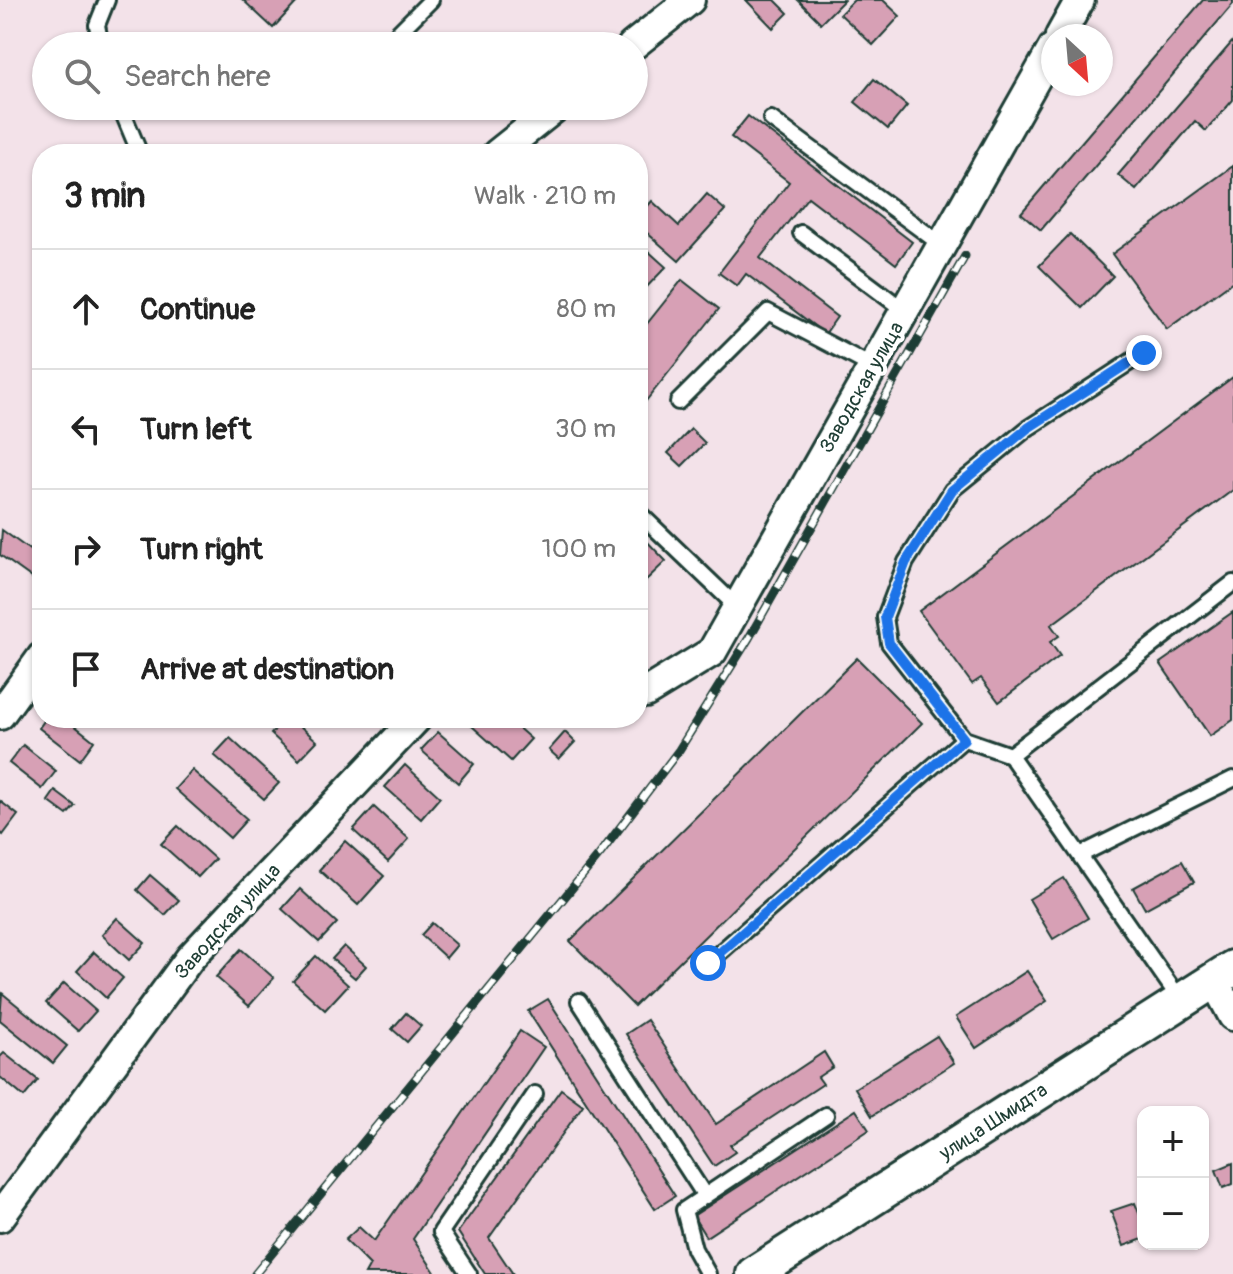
<!DOCTYPE html>
<html lang="en">
<head>
<meta charset="utf-8">
<style>
  body { margin:0; font-family:Pangolin,sans-serif; background:#f2f2f2; color:#222 }
  .controls { position:absolute; right:24px; bottom:24px; display:grid; overflow:hidden; border-radius:16px; box-shadow:0 2px 6px #0004 }
  .controls button { width:72px; height:72px; display:grid; place-items:center; padding:0; border:0; border-bottom:2px solid #e0e0e0; background:#fff; color:#222; font:40px sans-serif }
  .compass { position:absolute; left:1041px; top:24px; width:72px; height:72px; border-radius:50%; background:#fff; box-shadow:0 2px 6px #0004; rotate:154deg }
  .stop { position:absolute; width:24px; height:24px; margin:-18px; border:6px solid #1a73e8; border-radius:50%; background:#fff }
  .stop.end { background:#1a73e8; border-color:#fff; box-shadow:0 2px 8px #0008 }
  .list { margin:0; padding:0; list-style:none }
  h2 { display:flex; justify-content:space-between; align-items:center; height:104px; margin:0; padding:0 32px; font-size:34px }
  h2 small { font-size:26px; font-weight:400; color:#767676 }
  .list li { display:grid; grid-template-columns:52px 1fr auto; gap:24px; align-items:center; box-sizing:border-box; height:120px; padding:0 32px; border-top:2px solid #e0e0e0 }
  .list b { display:block; font-size:30px; white-space:nowrap }
  .list em { font-size:26px; font-style:normal; color:#767676 }
  .icon { flex:none; width:44px; height:44px; fill:none; stroke:currentColor; stroke-width:2; stroke-linecap:round; stroke-linejoin:round }
  .map { position:relative; flex:none; width:1233px; height:1274px; overflow:hidden }
  .search { position:absolute; background:#fff; box-shadow:0 2px 6px #0004; left:32px; top:32px; width:616px; height:88px; display:flex; align-items:center; gap:20px; box-sizing:border-box; padding:0 28px; border-radius:44px; color:#767676; font-size:30px }
  .panel { position:absolute; background:#fff; box-shadow:0 2px 6px #0004; left:32px; top:144px; width:616px; height:584px; border-radius:32px }
  .map>svg:first-child { display:block }
  .building { fill:#d7a0b5; stroke:#1f3d34; stroke-width:2 }
  .lines { fill:none; stroke-linecap:round; stroke-linejoin:round }
  .service-casing { stroke:#1f3d34; stroke-width:20 }
  .minor-casing { stroke:#1f3d34; stroke-width:34 }
  .tertiary-casing { stroke:#1f3d34; stroke-width:40 }
  .service { stroke:#fff; stroke-width:14 }
  .minor { stroke:#fff; stroke-width:28 }
  .tertiary { stroke:#fff; stroke-width:34 }
  .rail-casing { stroke:#1f3d34; stroke-width:9 }
  .rail { stroke:#fff; stroke-width:6; stroke-dasharray:18; stroke-linecap:butt }
  .route { stroke:#1a73e8; stroke-width:10 }
  .labels { text-anchor:middle; stroke-width:8; stroke-linejoin:round; paint-order:stroke }
  .street-label { font-size:20px; fill:#1f3d34; stroke:#fff }
</style>
</head>
<body>
<div class="map">
<svg width="1233" height="1274" viewBox="0 0 1233 1274">
  <rect width="100%" height="100%" fill="#f3e2e9"/>
  <filter id="ink" filterUnits="userSpaceOnUse"><feTurbulence type="fractalNoise" baseFrequency=".0125" numOctaves="2"/><feDisplacementMap in="SourceGraphic" scale="16" xChannelSelector="R" yChannelSelector="G"/><feConvolveMatrix kernelMatrix="1 2 1 2 8 2 1 2 1" color-interpolation-filters="sRGB"/></filter>
  <g filter="url(#ink)">
    <g class="building">
      <path d="M 243,0 L 299,0 L 273,28 Z"/>
      <path d="M 746,0 L 775,0 L 788,13 L 773,28 Z"/>
      <path d="M 798,0 L 844,0 L 821,23 Z"/>
      <path d="M 854,0 L 883,0 L 900,16 L 873,45 L 840,14 Z"/>
      <path d="M 1203,0 L 1233,0 L 1233,4 L 1041,230 L 1021,213 Z"/>
      <path d="M 1233,41 L 1233,100 L 1206,131 L 1195,121 L 1136,190 L 1118,175 Z"/>
      <path d="M 874,79 L 907,106 L 888,129 L 855,102 Z"/>
      <path d="M 748,116 L 912,242 L 896,264 L 808,197 L 760,258 L 837,317 L 825,334 L 746,274 L 737,286 L 719,273 L 789,182 L 731,137 Z"/>
      <path d="M 1233,166 L 1233,281 L 1167,329 L 1112,254 Z"/>
      <path d="M 707,194 L 725,210 L 679,261 L 638,225 L 638,217 L 652,201 L 679,226 Z"/>
      <path d="M 1070,234 L 1113,276 L 1082,308 L 1039,266 Z"/>
      <path d="M 646,249 L 666,267 L 638,296 L 638,257 Z"/>
      <path d="M 682,280 L 719,309 L 638,411 L 638,335 Z"/>
      <path d="M 1233,377 L 1233,490 L 1051,625 L 1059,636 L 1050,642 L 1060,656 L 999,702 L 981,678 L 972,684 L 919,611 Z"/>
      <path d="M 691,429 L 705,443 L 682,466 L 668,453 Z"/>
      <path d="M 2,530 L 42,559 L 42,585 L 0,555 Z"/>
      <path d="M 638,532 L 666,561 L 644,582 L 638,576 Z"/>
      <path d="M 1233,612 L 1233,720 L 1210,736 L 1160,663 Z"/>
      <path d="M 857,658 L 922,723 L 634,1006 L 570,941 Z"/>
      <path d="M 46,718 L 65,718 L 94,741 L 80,760 L 39,728 Z"/>
      <path d="M 286,718 L 291,718 L 317,741 L 299,760 L 271,734 Z"/>
      <path d="M 463,718 L 507,718 L 531,739 L 511,761 Z"/>
      <path d="M 438,732 L 474,764 L 458,783 L 421,750 Z"/>
      <path d="M 565,732 L 575,742 L 559,759 L 549,750 Z"/>
      <path d="M 230,738 L 279,783 L 264,799 L 214,755 Z"/>
      <path d="M 23,745 L 56,771 L 42,789 L 9,763 Z"/>
      <path d="M 405,765 L 440,797 L 421,819 L 385,787 Z"/>
      <path d="M 192,770 L 247,819 L 230,838 L 175,789 Z"/>
      <path d="M 55,791 L 75,806 L 67,815 L 48,801 Z"/>
      <path d="M 0,801 L 18,815 L 3,835 L 0,832 Z"/>
      <path d="M 374,807 L 409,839 L 388,862 L 353,830 Z"/>
      <path d="M 178,826 L 215,859 L 198,877 L 161,844 Z"/>
      <path d="M 345,841 L 384,876 L 358,905 L 319,870 Z"/>
      <path d="M 1182,861 L 1194,882 L 1145,909 L 1133,888 Z"/>
      <path d="M 150,875 L 179,900 L 165,915 L 137,890 Z"/>
      <path d="M 1064,878 L 1088,918 L 1053,939 L 1029,899 Z"/>
      <path d="M 300,889 L 337,923 L 319,942 L 282,909 Z"/>
      <path d="M 117,918 L 145,943 L 129,960 L 102,935 Z"/>
      <path d="M 432,923 L 457,945 L 446,958 L 421,935 Z"/>
      <path d="M 344,946 L 366,966 L 355,978 L 332,959 Z"/>
      <path d="M 241,949 L 274,978 L 249,1006 L 216,977 Z"/>
      <path d="M 94,952 L 123,978 L 106,998 L 77,971 Z"/>
      <path d="M 316,956 L 348,985 L 325,1010 L 293,981 Z"/>
      <path d="M 1027,971 L 1047,1001 L 976,1048 L 956,1017 Z"/>
      <path d="M 64,983 L 96,1011 L 78,1031 L 46,1003 Z"/>
      <path d="M 2,993 L 67,1046 L 53,1063 L 0,1020 Z"/>
      <path d="M 548,999 L 675,1196 L 655,1209 L 528,1011 Z"/>
      <path d="M 406,1013 L 421,1026 L 407,1042 L 392,1029 Z"/>
      <path d="M 647,1020 L 716,1124 L 824,1052 L 833,1067 L 818,1077 L 823,1084 L 730,1145 L 735,1152 L 714,1166 L 626,1034 Z"/>
      <path d="M 520,1031 L 544,1047 L 413,1239 L 436,1274 L 365,1274 L 370,1265 L 345,1240 L 359,1227 L 374,1241 Z"/>
      <path d="M 937,1036 L 954,1063 L 872,1116 L 855,1088 Z"/>
      <path d="M 4,1053 L 38,1080 L 24,1097 L 0,1077 L 0,1057 Z"/>
      <path d="M 561,1089 L 583,1105 L 489,1238 L 513,1274 L 485,1274 L 458,1232 Z"/>
      <path d="M 856,1110 L 869,1130 L 706,1237 L 693,1216 Z"/>
      <path d="M 1233,1163 L 1233,1184 L 1223,1188 L 1216,1170 Z"/>
      <path d="M 1135,1203 L 1143,1223 L 1143,1239 L 1124,1246 L 1111,1211 Z"/>
    </g>
    <g class="lines">
      <g class="service-casing">
        <g id="service">
          <path d="M 101,46 L 97,25 L 107,0"/>
          <path d="M 385,46 L 431,0"/>
          <path d="M 120,106 L 140,154"/>
          <path d="M 771,119 L 942,245"/>
          <path d="M 801,233 L 905,311"/>
          <path d="M 1144,353 L 1028,428 L 952,490 L 906,562 L 885,617 L 889,643 L 964,739 L 1010,755 L 1181,1001"/>
          <path d="M 678,402 L 768,312 L 873,367"/>
          <path d="M 638,512 L 737,607"/>
          <path d="M 1010,755 L 1233,583"/>
          <path d="M 1080,855 L 1233,779"/>
          <path d="M 708,963 L 964,739"/>
          <path d="M 579,1001 L 705,1196"/>
          <path d="M 469,1274 L 441,1232 L 535,1094"/>
          <path d="M 708,1274 L 694,1249 L 684,1210 L 826,1115"/>
        </g>
      </g>
      <g class="minor-casing">
        <g id="minor">
          <path d="M 1060,36 L 1080,0"/>
          <path d="M 632,46 L 690,0"/>
          <path d="M 497,154 L 557,106"/>
          <path d="M 638,693 L 645,693 L 712,652 L 1053,48"/>
          <path d="M 0,715 L 42,657"/>
          <path d="M 1214,980 L 1233,1016"/>
          <path d="M 0,1217 L 190,958 L 417,718"/>
        </g>
      </g>
      <g class="tertiary-casing">
        <path id="tertiary" d="M 754,1274 L 1233,968"/>
      </g>
      <use href="#service" class="service"/>
      <use href="#minor" class="minor"/>
      <use href="#tertiary" class="tertiary"/>
      <g class="rail-casing">
        <path id="rail" d="M 255,1274 L 600,854 L 679,750 L 749,638 L 965,256"/>
      </g>
      <use href="#rail" class="rail"/>
    </g>
  </g>
  <g class="lines" filter="url(#ink)">
    <path class="route" d="M 708,963 L 964,739 L 889,643 L 885,617 L 906,562 L 952,490 L 1028,428 L 1144,353"/>
  </g>
  <g class="labels">
    <g class="street-label">
      <text transform="translate(861 387) rotate(-60)" y="7">Заводская улица</text>
      <text transform="translate(227 921) rotate(-48)" y="7">Заводская улица</text>
      <text transform="translate(993 1121) rotate(-33)" y="7">улица Шмидта</text>
    </g>
  </g>
</svg>
<div class="controls">
<button>+</button>
<button>−</button>
</div>
<svg class="compass" viewBox="-18 -18 36 36"><path d="M0-13l5 13h-10z" fill="#e53935"/><path d="M0 13l5-13h-10z" fill="#767676"/></svg>
<div class="stop" style="left:708px;top:963px"></div>
<div class="stop end" style="left:1144px;top:353px"></div>
<div class="search"><svg class="icon" aria-label="search" viewBox="0 0 24 24"><circle cx="10" cy="10" r="6"/><path d="M15 15l6 6"/></svg>Search here</div>
<section class="panel">
<h2>3 min<small>Walk · 210 m</small></h2>
<ul class="list">
<li><svg class="icon" aria-label="ahead" viewBox="0 0 24 24"><path d="M12 20V5M6 11l6-6 6 6"/></svg><div><b>Continue</b></div><em>80 m</em></li>
<li><svg class="icon" aria-label="left" viewBox="0 0 24 24"><path d="M17 20v-9H6M10 6l-5 5 5 5"/></svg><div><b>Turn left</b></div><em>30 m</em></li>
<li><svg class="icon" aria-label="right" viewBox="0 0 24 24"><path d="M7 20v-9h11M14 6l5 5-5 5"/></svg><div><b>Turn right</b></div><em>100 m</em></li>
<li><svg class="icon" aria-label="arrive" viewBox="0 0 24 24"><path d="M6 21V4h12l-3 4 3 4H6"/></svg><div><b>Arrive at destination</b></div></li>
</ul>
</section>
</div>
</body>
</html>
